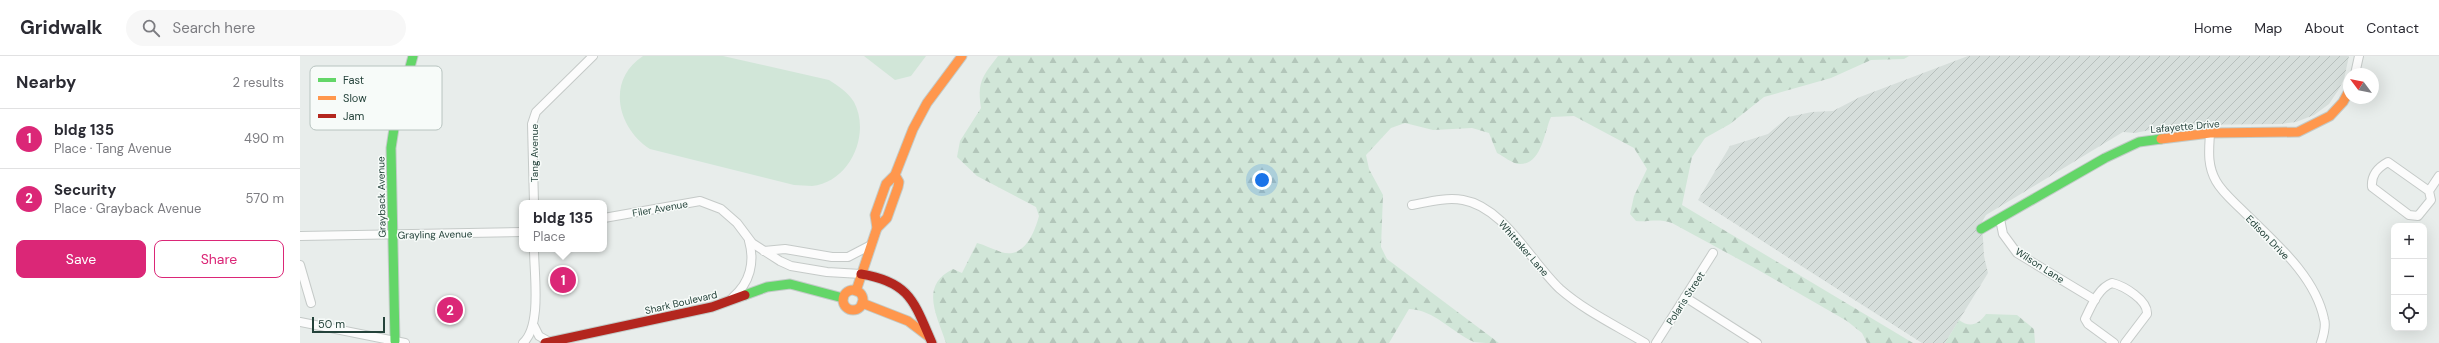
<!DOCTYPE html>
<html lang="en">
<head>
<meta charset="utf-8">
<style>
  body { margin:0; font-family:"DM Sans",sans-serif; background:#f7f7f7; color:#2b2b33 }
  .controls { position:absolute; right:12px; bottom:12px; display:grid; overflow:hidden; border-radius:8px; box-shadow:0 4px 16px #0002 }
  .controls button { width:36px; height:36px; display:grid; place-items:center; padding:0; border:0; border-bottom:1px solid #e1e1e2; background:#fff; color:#2b2b33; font:20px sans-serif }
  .compass { position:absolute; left:2043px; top:12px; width:36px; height:36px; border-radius:50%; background:#fff; box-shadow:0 4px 16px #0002; rotate:302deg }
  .scale { position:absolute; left:12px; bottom:10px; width:73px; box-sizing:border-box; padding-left:4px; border:2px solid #24423a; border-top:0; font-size:11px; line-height:14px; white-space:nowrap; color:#24423a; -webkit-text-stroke:3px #f7fbf9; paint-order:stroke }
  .you { position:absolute; left:962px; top:124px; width:14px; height:14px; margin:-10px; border:3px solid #fff; border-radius:50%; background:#1a73e8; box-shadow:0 0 0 6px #1a73e833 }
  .badge { display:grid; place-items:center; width:26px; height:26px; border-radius:50%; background:#db2777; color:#fff; font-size:13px; font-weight:700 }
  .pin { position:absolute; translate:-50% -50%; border:2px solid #fff; box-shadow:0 1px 4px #0006 }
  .popup { position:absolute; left:219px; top:144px; width:88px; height:52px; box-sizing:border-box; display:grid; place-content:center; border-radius:8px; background:#fff; filter:drop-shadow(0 1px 3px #0005); font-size:13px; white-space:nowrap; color:#7c7c81 }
  .popup b { font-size:15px; color:#2b2b33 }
  .popup::after { content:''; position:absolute; left:50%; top:100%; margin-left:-8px; border:8px solid transparent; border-top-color:#fff }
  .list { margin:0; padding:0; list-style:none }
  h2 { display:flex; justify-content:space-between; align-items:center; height:52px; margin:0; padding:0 16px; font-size:17px }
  h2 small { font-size:13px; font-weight:400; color:#7c7c81 }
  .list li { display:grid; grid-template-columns:26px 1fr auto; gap:12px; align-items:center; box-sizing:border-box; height:60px; padding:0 16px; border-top:1px solid #e1e1e2 }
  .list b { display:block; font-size:15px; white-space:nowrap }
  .list p { margin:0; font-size:13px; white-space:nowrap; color:#7c7c81 }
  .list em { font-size:13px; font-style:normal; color:#7c7c81 }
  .actions { display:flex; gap:8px; padding:12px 16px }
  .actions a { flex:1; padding:9px 0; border:1px solid #db2777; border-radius:8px; text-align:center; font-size:14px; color:#db2777 }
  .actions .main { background:#db2777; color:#fff }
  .icon { flex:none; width:22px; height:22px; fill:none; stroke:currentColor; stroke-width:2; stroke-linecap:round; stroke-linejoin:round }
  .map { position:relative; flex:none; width:2139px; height:287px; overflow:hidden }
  header { display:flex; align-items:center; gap:24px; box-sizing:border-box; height:56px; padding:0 20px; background:#fff; border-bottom:1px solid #e1e1e2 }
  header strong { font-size:19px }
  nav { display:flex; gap:22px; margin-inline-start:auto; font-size:14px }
  .search { width:280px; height:36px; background:#f7f7f7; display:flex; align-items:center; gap:10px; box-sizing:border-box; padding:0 14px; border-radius:22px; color:#7c7c81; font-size:15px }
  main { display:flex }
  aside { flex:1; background:#fff }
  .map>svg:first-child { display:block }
  .industrial { fill:url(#industrial-furrows) }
  .grass { fill:#d1e6d8 }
  .forest { fill:url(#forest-firs) }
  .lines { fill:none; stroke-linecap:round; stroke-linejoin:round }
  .street-casing { stroke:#c5cac8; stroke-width:10 }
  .fast-casing { stroke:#c3cbc8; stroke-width:11 }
  .slow-casing { stroke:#c3cbc8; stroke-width:11 }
  .jam-casing { stroke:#c3cbc8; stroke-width:11 }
  .street { stroke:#fcfcfc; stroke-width:8 }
  .fast { stroke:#63d668; stroke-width:9 }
  .slow { stroke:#ff974d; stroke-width:9 }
  .jam { stroke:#b3261e; stroke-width:9 }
  .labels { text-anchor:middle; stroke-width:3; stroke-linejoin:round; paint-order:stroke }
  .street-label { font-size:10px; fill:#24423a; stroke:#f7fbf9 }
  .key { fill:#f7fbf9; stroke:#b8c4c0; stroke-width:1 }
  .key-label { font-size:11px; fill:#24423a }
</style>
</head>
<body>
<header>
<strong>Gridwalk</strong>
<div class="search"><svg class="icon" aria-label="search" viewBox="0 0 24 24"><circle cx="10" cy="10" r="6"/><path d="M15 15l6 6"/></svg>Search here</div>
<nav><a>Home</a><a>Map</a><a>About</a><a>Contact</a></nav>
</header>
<main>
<aside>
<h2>Nearby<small>2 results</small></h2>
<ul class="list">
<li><span class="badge">1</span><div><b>bldg 135</b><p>Place · Tang Avenue</p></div><em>490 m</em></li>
<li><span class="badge">2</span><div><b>Security</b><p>Place · Grayback Avenue</p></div><em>570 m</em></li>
</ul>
<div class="actions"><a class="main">Save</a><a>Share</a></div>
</aside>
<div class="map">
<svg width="2139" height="287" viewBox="0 0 2139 287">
  <defs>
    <pattern id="industrial-furrows" width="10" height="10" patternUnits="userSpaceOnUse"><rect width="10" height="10" fill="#d6dedb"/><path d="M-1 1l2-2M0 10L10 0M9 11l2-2" fill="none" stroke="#b8c0bd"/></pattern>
    <pattern id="forest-firs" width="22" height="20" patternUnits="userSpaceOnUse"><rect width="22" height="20" fill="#d1e6d8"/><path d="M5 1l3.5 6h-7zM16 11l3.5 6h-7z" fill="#b3c6ba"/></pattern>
  </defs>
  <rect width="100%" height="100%" fill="#e8edeb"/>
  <path class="industrial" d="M 1668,0 L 2049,0 L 2044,23 L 2039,33 L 2029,48 L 2014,59 L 1996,66 L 1981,68 L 1875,69 L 1835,77 L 1823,76 L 1686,159 L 1682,166 L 1684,200 L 1688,217 L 1645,287 L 1622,287 L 1398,144 L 1430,90 L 1468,78 L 1488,61 L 1512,56 L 1533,55 L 1560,41 Z"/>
  <g class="grass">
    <path d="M 343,0 L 423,0 L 529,24 C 538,30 548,36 554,46 C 571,78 550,126 512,130 C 506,130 500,129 494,129 L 350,93 C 317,72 306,24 343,0 Z"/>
    <path d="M 564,0 L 626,0 L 611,20 L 595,24 Z"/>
  </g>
  <g class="forest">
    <path d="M 698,0 L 1609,0 L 1604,3 L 1571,4 L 1531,22 L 1464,41 L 1430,68 L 1405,82 L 1392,101 L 1382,149 L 1613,287 L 1567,287 L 1562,277 L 1547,265 L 1453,211 L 1372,167 C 1357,162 1351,166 1336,165 L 1330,158 L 1334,140 L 1347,113 L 1334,92 L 1274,60 L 1251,61 C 1244,76 1242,109 1219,108 C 1213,108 1203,100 1197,97 L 1189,77 L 1172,72 L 1133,74 L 1105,67 L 1091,72 L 1066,99 L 1069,113 L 1083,139 L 1081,191 L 1087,203 L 1199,287 C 1191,287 1180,287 1174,286 C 1151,276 1135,254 1109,253 L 1089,287 L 646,287 C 637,259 619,230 653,213 L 662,217 L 677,187 C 685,189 692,193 701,196 C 724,203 734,178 739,160 L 736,151 L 677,120 L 657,101 L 660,85 L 681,52 C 677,26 682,21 698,0 Z"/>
    <path d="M 1686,258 L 1717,259 L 1734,273 L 1735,287 L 1645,287 L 1659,264 C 1670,272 1678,269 1686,258 Z"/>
  </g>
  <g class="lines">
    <g class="street-casing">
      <g id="street">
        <path d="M 2055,18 L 2059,0"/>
        <path d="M 1910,77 C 1909,94 1907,109 1916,125 C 1922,136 1933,145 1942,154 C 1973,185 2015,219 2024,263 C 2026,269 2023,281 2021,287"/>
        <path d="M 2129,135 L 2088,106 C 2077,112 2071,119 2072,131 L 2109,159 L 2118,160 L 2131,144 L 2129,135 L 2139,120"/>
        <path d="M 234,147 L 232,68 L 236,56 L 293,0"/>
        <path d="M 1112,149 C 1128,146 1146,141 1163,144 C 1204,151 1231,206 1260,233 C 1285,255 1317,270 1345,287"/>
        <path d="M 304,162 L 400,145 L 421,153 L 437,167 L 452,187 L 480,205 L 491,210 L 527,216 L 561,218"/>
        <path d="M 1700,163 L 1703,178 L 1717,197 L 1795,244"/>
        <path d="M 0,180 L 222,176"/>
        <path d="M 464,195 L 485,193 L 532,201 L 548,201 L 571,189"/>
        <path d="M 0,209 L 11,247"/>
        <path d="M 433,241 C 450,227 455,206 449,185"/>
        <path d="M 1385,241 L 1457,287"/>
        <path d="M 0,266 L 105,287"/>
        <path d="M 234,270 L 239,280 L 248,285"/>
        <path d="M 223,287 C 242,270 234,218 234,193"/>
        <path d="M 1356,287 L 1413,197"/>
        <path d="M 1814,287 L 1788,268 L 1785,263 C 1791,251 1798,232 1812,227 C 1824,230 1848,244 1847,258 L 1825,287"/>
      </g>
    </g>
    <g class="fast-casing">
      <g id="fast">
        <path d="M 1681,173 L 1805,102 L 1839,86 L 1861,83"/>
        <path d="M 445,239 L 467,231 L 490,228 L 543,242"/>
        <path d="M 95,285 L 91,92 L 95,66 L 113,0"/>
      </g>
    </g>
    <g class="slow-casing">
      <g id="slow">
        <path d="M 1861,83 L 1910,77 L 1998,76 L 2030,60 L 2043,46 L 2049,35"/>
        <path d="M 577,172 L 587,162 L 598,131 L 599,126 L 595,119"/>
        <circle cx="553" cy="244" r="10"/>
        <path d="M 556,235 L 577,172 L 575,159 L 586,128 L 595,119 L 613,73 L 627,47 L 662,0"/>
        <path d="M 562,247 L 608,265 L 629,281"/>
      </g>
    </g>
    <g class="jam-casing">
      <g id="jam">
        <path d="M 561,218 C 610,226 614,246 632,287"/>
        <path d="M 245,287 L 412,251 L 445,239"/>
      </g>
    </g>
    <use href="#street" class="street"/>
    <use href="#fast" class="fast"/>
    <use href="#slow" class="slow"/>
    <use href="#jam" class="jam"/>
  </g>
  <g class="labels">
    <g class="street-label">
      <text transform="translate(1885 70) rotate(-5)" y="4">Lafayette Drive</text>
      <text transform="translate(234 97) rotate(-90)" y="4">Tang Avenue</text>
      <text transform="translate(81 141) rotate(-91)" y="4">Grayback Avenue</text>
      <text transform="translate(360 152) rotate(-10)" y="4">Filer Avenue</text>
      <text transform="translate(135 178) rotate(-1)" y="4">Grayling Avenue</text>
      <text transform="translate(1968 181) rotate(46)" y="4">Edison Drive</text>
      <text transform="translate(1224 192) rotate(49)" y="4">Whittaker Lane</text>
      <text transform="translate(1740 209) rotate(33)" y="4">Wilson Lane</text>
      <text transform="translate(1385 242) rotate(-57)" y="4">Polaris Street</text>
      <text transform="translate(381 246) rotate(-13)" y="4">Shark Boulevard</text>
    </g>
  </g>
  <rect x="10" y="10" width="132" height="64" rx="6" class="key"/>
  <rect x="18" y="22" width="18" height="4" fill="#63d668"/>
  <rect x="18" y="40" width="18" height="4" fill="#ff974d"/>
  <rect x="18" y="58" width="18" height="4" fill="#b3261e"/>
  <g class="key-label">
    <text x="43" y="28">Fast</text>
    <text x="43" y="46">Slow</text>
    <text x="43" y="64">Jam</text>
  </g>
</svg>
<div class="controls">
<button>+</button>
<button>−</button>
<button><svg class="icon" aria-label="locate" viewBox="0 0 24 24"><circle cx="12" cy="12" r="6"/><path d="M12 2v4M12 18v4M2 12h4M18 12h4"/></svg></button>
</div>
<svg class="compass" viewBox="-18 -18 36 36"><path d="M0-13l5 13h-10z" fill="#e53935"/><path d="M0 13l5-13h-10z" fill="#7c7c81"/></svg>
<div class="scale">50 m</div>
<div class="you"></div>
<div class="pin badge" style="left:263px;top:224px">1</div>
<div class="popup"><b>bldg 135</b>Place</div>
<div class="pin badge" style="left:150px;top:254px">2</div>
</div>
</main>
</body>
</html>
